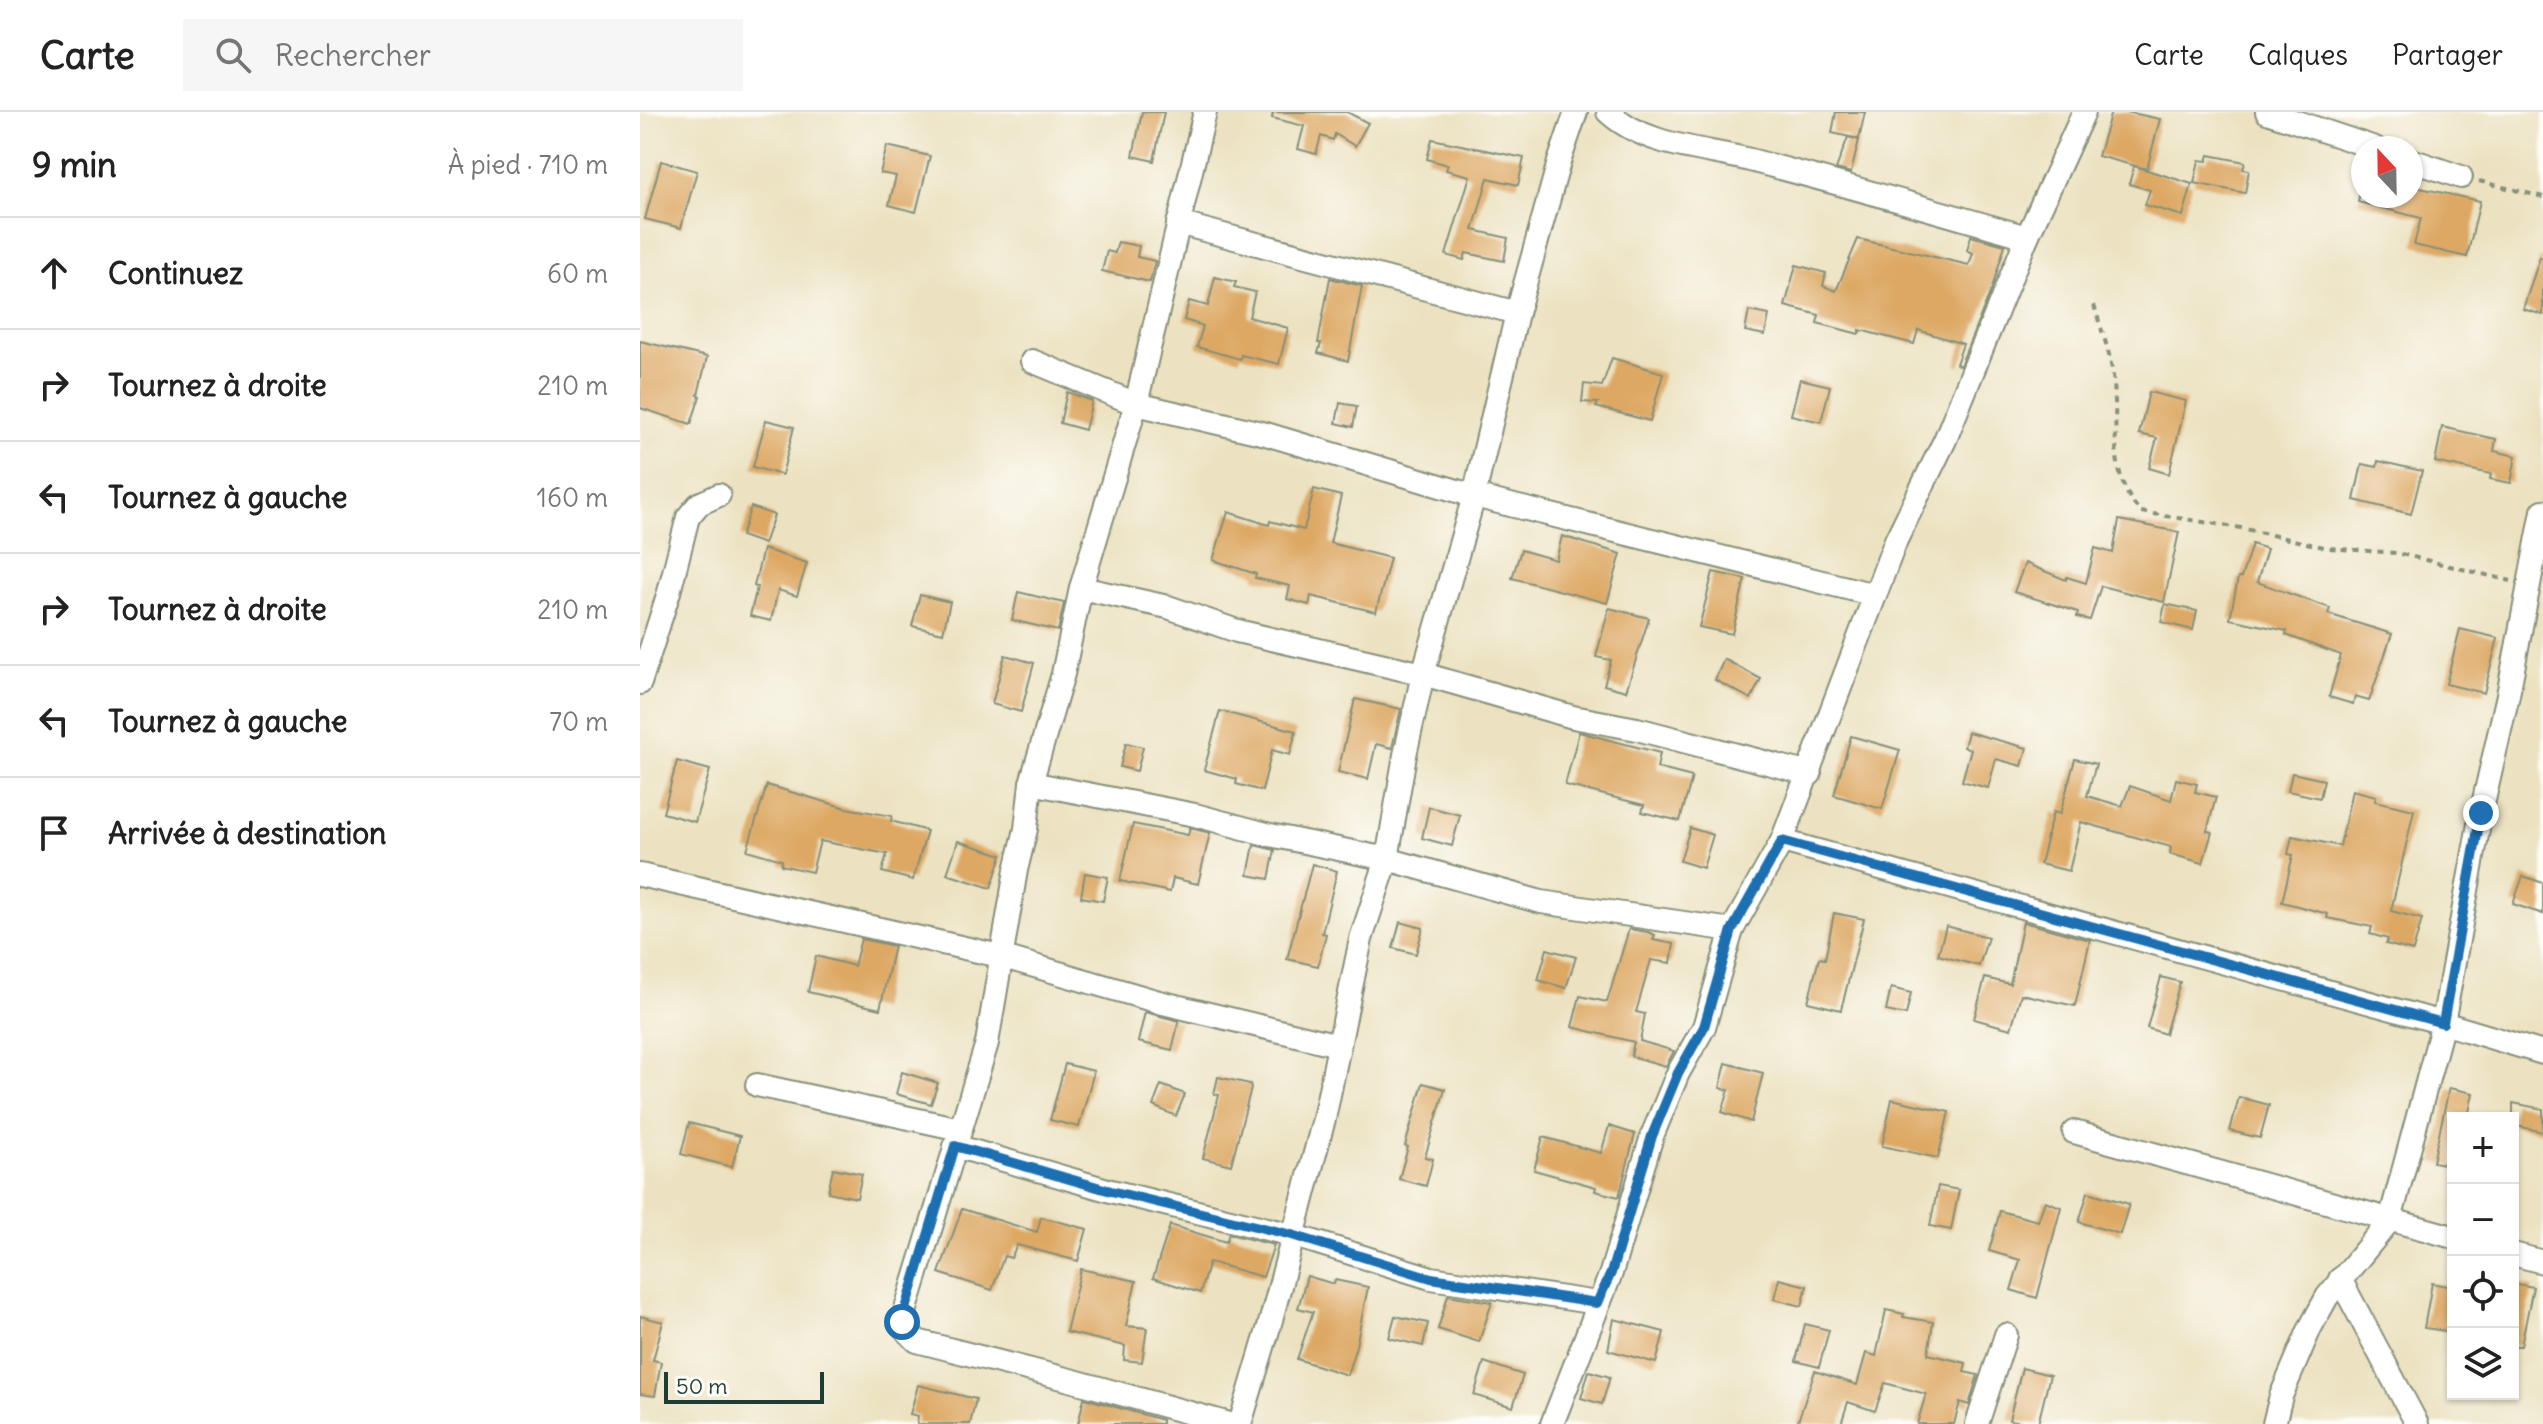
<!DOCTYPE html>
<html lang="fr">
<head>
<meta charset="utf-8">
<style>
  body { margin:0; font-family:Delius,sans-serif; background:#f6f6f6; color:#222 }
  .controls { position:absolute; right:24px; bottom:24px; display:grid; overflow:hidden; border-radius:0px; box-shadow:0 2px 6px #0004 }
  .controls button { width:72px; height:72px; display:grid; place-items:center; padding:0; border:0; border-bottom:2px solid #e0e0e0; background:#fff; color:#222; font:40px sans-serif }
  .compass { position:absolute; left:1711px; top:24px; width:72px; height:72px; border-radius:50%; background:#fff; box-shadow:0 2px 6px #0004; rotate:338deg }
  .scale { position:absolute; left:24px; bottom:20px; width:160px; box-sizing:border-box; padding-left:8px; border:4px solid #1f3d34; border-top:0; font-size:22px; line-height:28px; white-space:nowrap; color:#1f3d34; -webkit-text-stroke:6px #fdfcf7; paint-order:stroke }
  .stop { position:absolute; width:24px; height:24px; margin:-18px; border:6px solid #1f6fb2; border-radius:50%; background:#fff }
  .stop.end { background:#1f6fb2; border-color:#fff; box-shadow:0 2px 8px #0008 }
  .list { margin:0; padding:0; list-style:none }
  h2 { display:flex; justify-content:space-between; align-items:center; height:104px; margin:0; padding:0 32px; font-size:34px }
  h2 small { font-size:26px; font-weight:400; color:#767676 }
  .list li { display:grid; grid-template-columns:52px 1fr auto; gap:24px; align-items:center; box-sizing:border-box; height:112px; padding:0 32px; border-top:2px solid #e0e0e0 }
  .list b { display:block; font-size:30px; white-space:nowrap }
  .list em { font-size:26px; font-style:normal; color:#767676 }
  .icon { flex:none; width:44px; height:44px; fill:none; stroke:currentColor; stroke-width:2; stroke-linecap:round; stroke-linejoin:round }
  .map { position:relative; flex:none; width:1903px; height:1312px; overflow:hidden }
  header { display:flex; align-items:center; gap:48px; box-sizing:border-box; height:112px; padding:0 40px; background:#fff; border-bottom:2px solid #e0e0e0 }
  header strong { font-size:38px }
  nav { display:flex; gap:44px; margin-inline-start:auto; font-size:28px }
  .search { width:560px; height:72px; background:#f6f6f6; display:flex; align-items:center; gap:20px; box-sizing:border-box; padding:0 28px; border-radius:0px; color:#767676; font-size:30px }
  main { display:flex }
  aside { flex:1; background:#fff }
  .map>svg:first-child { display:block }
  .building { fill:#dda863 }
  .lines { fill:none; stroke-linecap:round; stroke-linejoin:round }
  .street-casing { stroke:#86907a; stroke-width:26 }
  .path { stroke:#86907a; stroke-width:4; stroke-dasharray:6 6; stroke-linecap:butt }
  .street { stroke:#fff; stroke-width:22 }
  .route { stroke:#1f6fb2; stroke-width:10 }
</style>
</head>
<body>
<header>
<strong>Carte</strong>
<div class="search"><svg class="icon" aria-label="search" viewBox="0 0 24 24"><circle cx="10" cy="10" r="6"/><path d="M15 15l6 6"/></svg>Rechercher</div>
<nav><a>Carte</a><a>Calques</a><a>Partager</a></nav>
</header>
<main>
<aside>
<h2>9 min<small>À pied · 710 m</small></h2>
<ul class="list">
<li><svg class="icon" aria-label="ahead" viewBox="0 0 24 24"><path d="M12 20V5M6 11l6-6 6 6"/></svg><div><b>Continuez</b></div><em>60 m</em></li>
<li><svg class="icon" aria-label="right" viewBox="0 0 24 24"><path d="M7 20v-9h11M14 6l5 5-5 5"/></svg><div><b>Tournez à droite</b></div><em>210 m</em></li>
<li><svg class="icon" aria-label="left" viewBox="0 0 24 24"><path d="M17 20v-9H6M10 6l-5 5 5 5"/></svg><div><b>Tournez à gauche</b></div><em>160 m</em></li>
<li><svg class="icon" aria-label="right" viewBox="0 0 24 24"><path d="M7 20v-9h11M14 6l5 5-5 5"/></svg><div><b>Tournez à droite</b></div><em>210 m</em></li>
<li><svg class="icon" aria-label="left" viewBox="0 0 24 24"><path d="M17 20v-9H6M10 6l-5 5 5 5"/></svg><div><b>Tournez à gauche</b></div><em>70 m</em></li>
<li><svg class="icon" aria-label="arrive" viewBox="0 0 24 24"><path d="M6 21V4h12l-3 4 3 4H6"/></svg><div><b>Arrivée à destination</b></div></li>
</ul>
</aside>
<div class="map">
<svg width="1903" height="1312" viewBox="0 0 1903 1312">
  <rect width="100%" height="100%" fill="#fdfcf7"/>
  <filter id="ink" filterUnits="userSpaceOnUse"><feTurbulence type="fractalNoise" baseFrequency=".0125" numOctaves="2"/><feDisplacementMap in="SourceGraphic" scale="16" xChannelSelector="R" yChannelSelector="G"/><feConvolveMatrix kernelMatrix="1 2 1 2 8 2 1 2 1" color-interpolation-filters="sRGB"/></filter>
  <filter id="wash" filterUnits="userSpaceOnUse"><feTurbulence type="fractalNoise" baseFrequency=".006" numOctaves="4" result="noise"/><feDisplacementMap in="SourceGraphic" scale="32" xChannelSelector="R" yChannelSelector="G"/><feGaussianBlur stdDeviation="1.8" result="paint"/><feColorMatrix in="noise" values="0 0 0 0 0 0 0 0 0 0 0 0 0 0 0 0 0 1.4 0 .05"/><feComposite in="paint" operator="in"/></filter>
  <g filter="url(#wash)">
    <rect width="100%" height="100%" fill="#ece2c1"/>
    <g id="blocks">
      <g class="building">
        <path d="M 502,0 L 524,0 L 514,49 L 493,44 Z"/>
        <path d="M 633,0 L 707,0 L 728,11 L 715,34 L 695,22 L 693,28 L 681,24 L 676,42 L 658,37 L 664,14 L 632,6 Z"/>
        <path d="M 1196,0 L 1225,0 L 1219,27 L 1192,21 Z"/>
        <path d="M 1471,0 L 1487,0 L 1520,7 L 1507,57 L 1458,44 Z"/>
        <path d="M 1208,25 L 1219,28 L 1211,61 L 1196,57 Z"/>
        <path d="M 792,27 L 884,46 L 878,73 L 848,66 L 833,118 L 868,126 L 864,149 L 826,141 L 824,148 L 806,143 L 830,64 L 806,58 L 808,53 L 787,47 Z"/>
        <path d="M 247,34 L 290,44 L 276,100 L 249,93 L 256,64 L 240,61 Z"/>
        <path d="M 1569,43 L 1605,50 L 1603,57 L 1609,58 L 1605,81 L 1554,71 L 1559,48 L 1567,49 Z"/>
        <path d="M 21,49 L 57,59 L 41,116 L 5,107 Z"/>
        <path d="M 1494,54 L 1552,72 L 1543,104 L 1505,93 L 1510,78 L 1489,72 Z"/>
        <path d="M 1771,74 L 1840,89 L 1827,145 L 1774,133 L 1781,106 L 1718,90 L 1719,84 L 1771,84 Z"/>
        <path d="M 1331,124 L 1365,133 L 1352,176 L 1320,254 L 1316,252 L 1323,232 L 1278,218 L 1274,232 L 1220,218 L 1219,222 L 1177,211 L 1179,203 L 1145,194 L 1156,153 L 1186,161 L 1183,174 L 1196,179 L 1218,127 L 1329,153 L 1333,141 L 1327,138 Z"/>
        <path d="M 478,130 L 499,134 L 497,145 L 515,149 L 510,170 L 462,159 L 467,139 L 475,141 Z"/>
        <path d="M 1900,145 L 1903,146 L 1903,203 L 1883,197 Z"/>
        <path d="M 575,165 L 596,170 L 594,175 L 615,180 L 609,205 L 648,216 L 639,252 L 601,243 L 600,247 L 557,235 L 563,214 L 544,208 L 549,189 L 568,194 Z"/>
        <path d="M 690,166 L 722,174 L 708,249 L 678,241 L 681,231 L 678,231 Z"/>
        <path d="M 1109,199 L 1129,203 L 1125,223 L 1105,219 Z"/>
        <path d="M 0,229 L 67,245 L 58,283 L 60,284 L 51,312 L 0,296 Z"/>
        <path d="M 972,246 L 1023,261 L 1010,309 L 956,295 L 958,291 L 942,290 L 944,272 L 962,274 Z"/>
        <path d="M 1160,267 L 1190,274 L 1181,310 L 1151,303 Z"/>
        <path d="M 427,280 L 452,289 L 445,318 L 420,311 Z"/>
        <path d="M 1509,280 L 1546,289 L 1529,362 L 1509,356 L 1517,326 L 1499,322 Z"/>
        <path d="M 700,291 L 717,294 L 713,315 L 696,311 Z"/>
        <path d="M 126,308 L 154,315 L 142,363 L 113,355 Z"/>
        <path d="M 1802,315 L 1856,327 L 1854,339 L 1876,344 L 1871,371 L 1850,367 L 1851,362 L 1795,350 Z"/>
        <path d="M 1738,349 L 1782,359 L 1771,402 L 1714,388 L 1722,352 L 1737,355 Z"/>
        <path d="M 674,377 L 701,384 L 690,431 L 750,446 L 736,500 L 671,484 L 669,493 L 647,487 L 650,474 L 615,466 L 616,462 L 573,448 L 588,400 L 629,413 L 630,409 L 664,418 Z"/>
        <path d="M 111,395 L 134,403 L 124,432 L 101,424 Z"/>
        <path d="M 1479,408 L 1539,420 L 1524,490 L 1461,474 L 1450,508 L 1437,505 L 1438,500 L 1374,480 L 1385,451 L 1426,468 L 1427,465 L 1446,471 L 1455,436 L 1473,441 Z"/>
        <path d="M 922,424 L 981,442 L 967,491 L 872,466 L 881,438 L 916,448 Z"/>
        <path d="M 1612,432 L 1627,437 L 1617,470 L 1690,496 L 1688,502 L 1752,522 L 1729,589 L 1715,585 L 1713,592 L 1689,585 L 1701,543 L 1646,523 L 1647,519 L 1590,507 L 1598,466 L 1601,466 Z"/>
        <path d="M 123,437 L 167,451 L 157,484 L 138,478 L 131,509 L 110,504 L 117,475 L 114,474 Z"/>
        <path d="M 1073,460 L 1105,467 L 1092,522 L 1059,515 Z"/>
        <path d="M 378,480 L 424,491 L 418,519 L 372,508 Z"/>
        <path d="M 280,483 L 310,490 L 303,521 L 272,514 Z"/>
        <path d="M 1525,492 L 1557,499 L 1553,518 L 1521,510 Z"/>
        <path d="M 969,496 L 1009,506 L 986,579 L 964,573 L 971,548 L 956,545 Z"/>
        <path d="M 1820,517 L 1858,526 L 1844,581 L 1806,572 Z"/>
        <path d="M 365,543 L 394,551 L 381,600 L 352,592 Z"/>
        <path d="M 1084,547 L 1121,567 L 1111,587 L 1075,568 Z"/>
        <path d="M 715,587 L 761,597 L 752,636 L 736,632 L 728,667 L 698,660 Z"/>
        <path d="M 580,599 L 656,619 L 650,643 L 632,638 L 622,679 L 596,672 L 597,667 L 564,658 Z"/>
        <path d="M 939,620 L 1020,641 L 1017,656 L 1052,665 L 1040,709 L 1002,700 L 1004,693 L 925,673 Z"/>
        <path d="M 1328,620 L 1387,636 L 1382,654 L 1356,647 L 1348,676 L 1322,669 L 1331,637 L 1324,635 Z"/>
        <path d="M 1211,624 L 1260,638 L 1242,697 L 1194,683 Z"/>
        <path d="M 486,631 L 503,635 L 497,659 L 480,655 Z"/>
        <path d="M 1435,647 L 1456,652 L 1447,684 L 1482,694 L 1490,674 L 1531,688 L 1536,667 L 1557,672 L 1555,680 L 1576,685 L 1567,719 L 1572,720 L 1563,751 L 1530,742 L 1531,735 L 1441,710 L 1429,759 L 1400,752 L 1413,700 L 1420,702 Z"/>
        <path d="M 37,649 L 70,658 L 55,710 L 23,701 Z"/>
        <path d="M 1652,661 L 1684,668 L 1680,686 L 1648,679 Z"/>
        <path d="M 127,673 L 206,696 L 252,704 L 251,709 L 287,719 L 273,768 L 242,760 L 247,742 L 180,729 L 172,760 L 141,753 L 142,748 L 107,738 Z"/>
        <path d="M 1712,678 L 1736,684 L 1735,689 L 1774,698 L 1751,799 L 1782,807 L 1773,839 L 1746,832 L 1748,827 L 1730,822 L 1732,815 L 1687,806 L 1688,802 L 1642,790 L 1653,743 L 1648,742 L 1652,724 L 1700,734 Z"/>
        <path d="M 789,695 L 820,703 L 812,734 L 782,726 Z"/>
        <path d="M 493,712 L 548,723 L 550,716 L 570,721 L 558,772 L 533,766 L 530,780 L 480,769 Z"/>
        <path d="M 1050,716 L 1073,723 L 1063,756 L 1040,749 Z"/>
        <path d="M 318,729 L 362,743 L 351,776 L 307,762 Z"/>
        <path d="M 614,733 L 635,738 L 629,767 L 608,763 Z"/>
        <path d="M 672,752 L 697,759 L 682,821 L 686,822 L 678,854 L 647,847 Z"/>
        <path d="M 445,761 L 468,765 L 463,789 L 441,785 Z"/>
        <path d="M 1883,764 L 1903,771 L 1903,802 L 1873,792 Z"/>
        <path d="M 1194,801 L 1224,807 L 1201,898 L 1168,890 L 1179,846 L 1185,847 Z"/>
        <path d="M 760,810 L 783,816 L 776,842 L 753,836 Z"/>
        <path d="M 1383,810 L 1450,828 L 1435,894 L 1381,882 L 1371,917 L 1334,907 L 1345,866 L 1370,872 Z"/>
        <path d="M 1306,814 L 1348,825 L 1339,854 L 1298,843 Z"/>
        <path d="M 989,817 L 1008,820 L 1015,823 L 1013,828 L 1034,832 L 1031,851 L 1011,848 L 996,900 L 1005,902 L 1000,929 L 1034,939 L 1026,954 L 991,944 L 994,930 L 932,915 L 940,884 L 967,890 Z"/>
        <path d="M 221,827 L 254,834 L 240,897 L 168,880 L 176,844 L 214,854 Z"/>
        <path d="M 907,837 L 936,845 L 926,876 L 898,868 Z"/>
        <path d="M 1521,865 L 1540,870 L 1525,922 L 1507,916 Z"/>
        <path d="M 1251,876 L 1271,881 L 1266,903 L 1246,899 Z"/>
        <path d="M 505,900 L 539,909 L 532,938 L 498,930 Z"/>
        <path d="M 1086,951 L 1123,961 L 1111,1010 L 1082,1000 L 1089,978 L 1080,976 Z"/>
        <path d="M 425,952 L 454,959 L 439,1015 L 410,1008 Z"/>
        <path d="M 262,960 L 298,971 L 291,992 L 256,982 Z"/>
        <path d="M 578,965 L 610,972 L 611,976 L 591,1053 L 563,1046 L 579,983 L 574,982 Z"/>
        <path d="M 783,971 L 805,977 L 785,1045 L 793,1047 L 786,1074 L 759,1067 L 768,1035 L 765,1034 Z"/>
        <path d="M 521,973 L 545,982 L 536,1004 L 513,994 Z"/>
        <path d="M 1809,976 L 1833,981 L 1828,1005 L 1813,1001 L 1813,1054 L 1793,1050 Z"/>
        <path d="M 1599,985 L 1629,993 L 1620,1026 L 1590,1019 Z"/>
        <path d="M 1252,987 L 1309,1000 L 1298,1046 L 1242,1034 Z"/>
        <path d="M 1873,991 L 1903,997 L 1903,1020 L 1873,1013 Z"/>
        <path d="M 49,1011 L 100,1024 L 92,1055 L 41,1042 Z"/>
        <path d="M 969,1014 L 995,1022 L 979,1085 L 955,1079 L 956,1075 L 894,1058 L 903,1025 L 961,1041 Z"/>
        <path d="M 193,1056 L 222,1062 L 217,1086 L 188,1080 Z"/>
        <path d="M 1298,1074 L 1319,1078 L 1311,1118 L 1290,1114 Z"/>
        <path d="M 1448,1080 L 1489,1092 L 1480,1122 L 1439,1110 Z"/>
        <path d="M 1405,1089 L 1421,1095 L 1397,1186 L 1371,1178 L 1380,1148 L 1349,1139 L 1360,1099 L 1398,1109 Z"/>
        <path d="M 322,1097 L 397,1120 L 401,1105 L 447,1117 L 438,1149 L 377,1133 L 371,1146 L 364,1144 L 352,1178 L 299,1161 Z"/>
        <path d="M 530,1113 L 586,1130 L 589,1122 L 634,1133 L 623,1165 L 569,1150 L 560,1181 L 513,1166 Z"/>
        <path d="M 441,1157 L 496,1169 L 486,1214 L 507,1216 L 502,1250 L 484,1248 L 485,1234 L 426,1220 Z"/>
        <path d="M 667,1164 L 694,1172 L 695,1168 L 728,1175 L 716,1234 L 707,1263 L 657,1247 L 673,1200 L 658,1196 Z"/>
        <path d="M 1139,1167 L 1167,1174 L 1162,1194 L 1134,1187 Z"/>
        <path d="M 1792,1171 L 1813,1175 L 1813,1220 L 1784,1216 Z"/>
        <path d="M 1873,1171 L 1893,1175 L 1881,1234 L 1873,1234 Z"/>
        <path d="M 808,1183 L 852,1190 L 839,1230 L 798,1217 Z"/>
        <path d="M 1246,1198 L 1264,1202 L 1263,1205 L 1293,1210 L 1288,1242 L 1326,1251 L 1324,1260 L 1338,1263 L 1329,1293 L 1320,1290 L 1314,1312 L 1277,1312 L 1286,1282 L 1245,1271 L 1235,1299 L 1208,1290 L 1201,1312 L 1157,1312 L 1175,1259 L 1217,1273 L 1226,1241 L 1236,1244 Z"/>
        <path d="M 0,1204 L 23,1210 L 13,1248 L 21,1250 L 15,1284 L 0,1282 Z"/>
        <path d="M 755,1204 L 788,1211 L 783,1234 L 749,1226 Z"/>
        <path d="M 974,1207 L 1024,1220 L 1016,1251 L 968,1238 Z"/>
        <path d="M 1165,1212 L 1189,1218 L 1179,1255 L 1156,1249 Z"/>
        <path d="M 844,1250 L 883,1263 L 873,1295 L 834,1283 Z"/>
        <path d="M 1382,1256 L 1410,1263 L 1398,1312 L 1369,1308 Z"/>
        <path d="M 949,1259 L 970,1265 L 962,1292 L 941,1286 Z"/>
        <path d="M 278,1273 L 336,1287 L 330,1312 L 277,1312 L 278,1304 L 270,1302 Z"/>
        <path d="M 444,1286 L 522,1308 L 522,1312 L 438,1312 Z"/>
      </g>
    </g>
  </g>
  <g filter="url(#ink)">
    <use href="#blocks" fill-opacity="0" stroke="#86907a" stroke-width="2"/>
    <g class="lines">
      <g class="street-casing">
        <g id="street">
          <path d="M 565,0 L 496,292 L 441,476 L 423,562 L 391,671 L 386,717 L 376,758 L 347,931 L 262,1210 L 267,1219 L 277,1229 L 434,1269 L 590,1312"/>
          <path d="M 968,0 C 1006,35 1063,36 1110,48 C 1203,72 1295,99 1387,125"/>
          <path d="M 1627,0 L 1735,36"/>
          <path d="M 1771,48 L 1821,65"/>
          <path d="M 538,111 L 877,201"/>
          <path d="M 392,249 L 496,292 L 626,322 L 834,384 L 1235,483"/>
          <path d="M 441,476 L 528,495 L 597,519 L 783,562 L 933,605 L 997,617 L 1170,662"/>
          <path d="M 0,571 L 29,480 L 48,405 L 59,392 L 79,383"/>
          <path d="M 391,671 L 555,703 L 630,723 L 747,747 L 901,790 L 1092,818"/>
          <path d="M 1142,729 L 1803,911 L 1903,941"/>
          <path d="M 0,763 L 360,844 L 519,890 L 698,933"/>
          <path d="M 117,973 L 320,1017"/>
          <path d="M 1434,1020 L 1813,1125"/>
          <path d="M 315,1034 L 471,1079 L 652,1123 L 791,1166 L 957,1191"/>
          <path d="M 1873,1142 L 1903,1150"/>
          <path d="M 1700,1167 L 1777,1312"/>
          <path d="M 600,1312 L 631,1208 L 684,1007 L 721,827 L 747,747 L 765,643 L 783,562 L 834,384 L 877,201 L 919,50 L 936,0"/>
          <path d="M 912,1312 L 971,1161 L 1012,1024 L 1038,961 L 1064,915 L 1092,818 L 1142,729 L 1256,428 L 1305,328 L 1387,125 L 1444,0"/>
          <path d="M 1337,1312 L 1366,1223"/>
          <path d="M 1634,1312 L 1641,1284 L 1670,1216 L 1687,1185 L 1750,1108 L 1803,911 L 1841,701 L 1868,583 L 1903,399"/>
        </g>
      </g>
      <g class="path">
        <path d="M 1839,69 L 1903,85"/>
        <path d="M 1454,193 C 1460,214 1469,237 1472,258 C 1481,305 1464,363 1501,400 L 1601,416 L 1688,436 L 1757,441 L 1871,469"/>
      </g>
      <use href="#street" class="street"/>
    </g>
  </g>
  <g class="lines" filter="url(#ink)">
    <path class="route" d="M 262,1210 L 315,1034 L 471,1079 L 652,1123 L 791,1166 L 957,1191 L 971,1161 L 1012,1024 L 1038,961 L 1064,915 L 1092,818 L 1142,729 L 1803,911 L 1841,701"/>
  </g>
</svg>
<div class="controls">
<button>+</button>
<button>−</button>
<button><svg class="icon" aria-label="locate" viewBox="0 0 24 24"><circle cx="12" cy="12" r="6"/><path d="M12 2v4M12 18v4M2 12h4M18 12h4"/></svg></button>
<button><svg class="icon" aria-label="layers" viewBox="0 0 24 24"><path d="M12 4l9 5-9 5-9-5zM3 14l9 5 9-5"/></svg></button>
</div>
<svg class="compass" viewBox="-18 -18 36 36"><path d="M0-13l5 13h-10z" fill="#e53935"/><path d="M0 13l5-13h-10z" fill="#767676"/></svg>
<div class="scale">50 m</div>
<div class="stop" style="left:262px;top:1210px"></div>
<div class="stop end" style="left:1841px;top:701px"></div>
</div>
</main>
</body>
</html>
